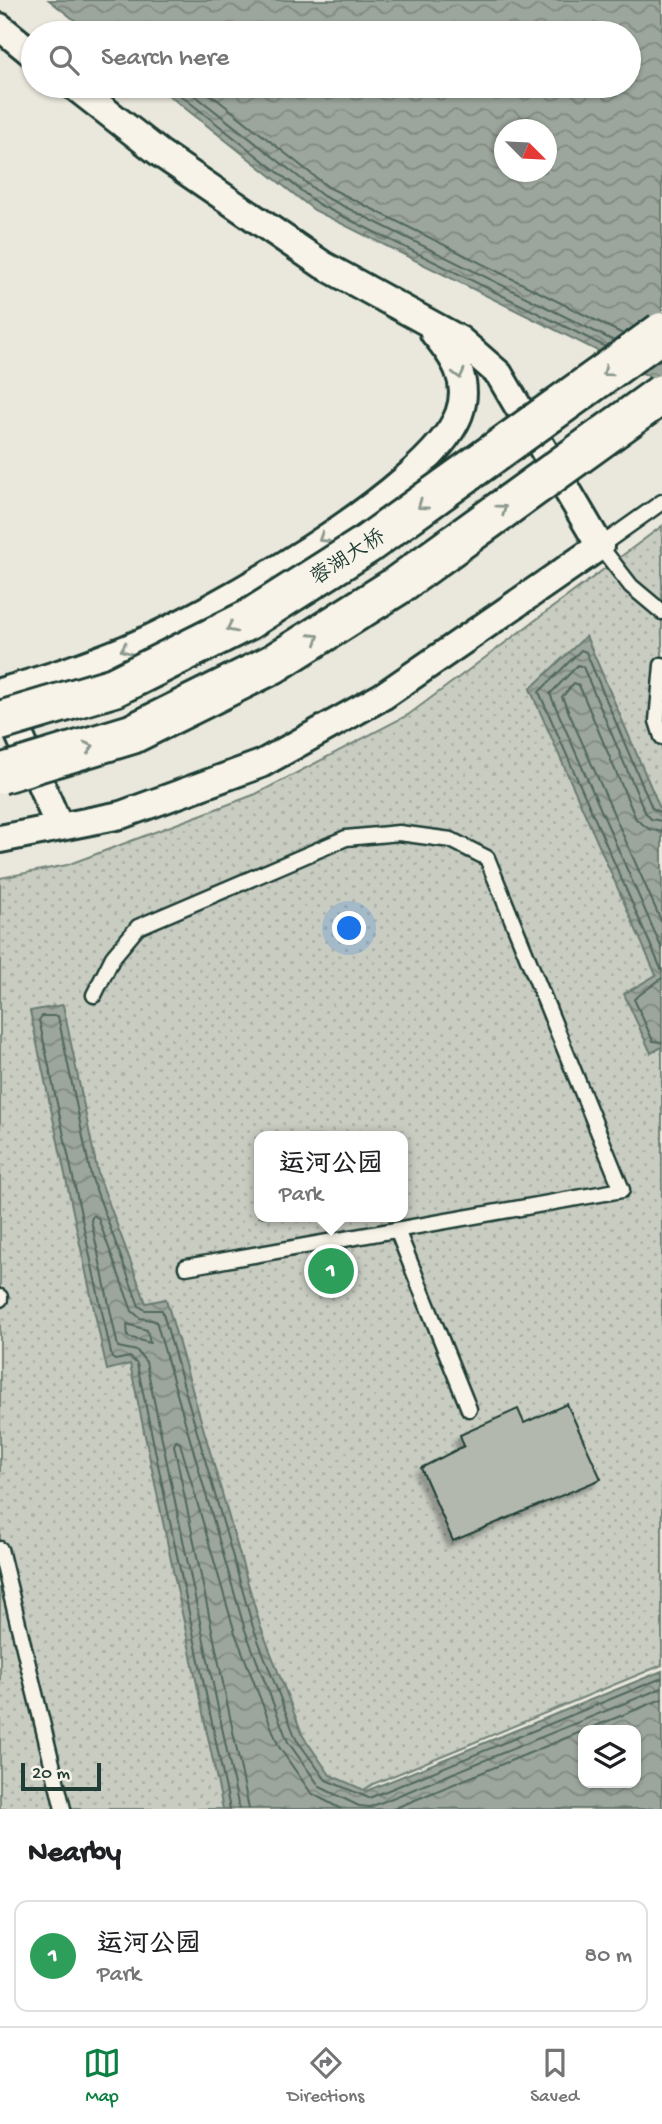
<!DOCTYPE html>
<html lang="en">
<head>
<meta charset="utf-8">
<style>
  body { margin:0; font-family:"Gochi Hand","LXGW WenKai TC",sans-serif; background:#f6f6f6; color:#202124 }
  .controls { position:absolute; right:21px; bottom:21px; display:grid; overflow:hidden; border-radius:14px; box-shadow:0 2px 5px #0004 }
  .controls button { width:63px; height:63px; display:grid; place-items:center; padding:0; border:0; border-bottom:2px solid #e0e0e0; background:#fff; color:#202124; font:35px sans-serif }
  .compass { position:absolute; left:494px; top:119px; width:63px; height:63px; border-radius:50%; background:#fff; box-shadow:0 2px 5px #0004; rotate:114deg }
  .scale { position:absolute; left:21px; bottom:18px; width:80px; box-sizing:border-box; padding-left:7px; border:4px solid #1f3d34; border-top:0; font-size:19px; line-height:24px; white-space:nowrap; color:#1f3d34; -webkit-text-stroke:5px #f7f3e8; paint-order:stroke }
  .you { position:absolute; left:350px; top:929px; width:24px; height:24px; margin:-18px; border:5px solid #fff; border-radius:50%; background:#1a73e8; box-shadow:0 0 0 10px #1a73e833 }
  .badge { display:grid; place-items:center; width:46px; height:46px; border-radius:50%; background:#0b8043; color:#fff; font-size:23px; font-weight:700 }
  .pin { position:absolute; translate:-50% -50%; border:4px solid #fff; box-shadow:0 2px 7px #0006 }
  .popup { position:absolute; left:254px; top:1131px; width:154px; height:91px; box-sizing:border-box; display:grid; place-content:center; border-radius:14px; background:#fff; filter:drop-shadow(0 2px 5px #0005); font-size:23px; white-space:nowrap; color:#757577 }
  .popup b { font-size:26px; color:#202124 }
  .popup::after { content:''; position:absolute; left:50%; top:100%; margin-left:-14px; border:14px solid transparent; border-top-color:#fff }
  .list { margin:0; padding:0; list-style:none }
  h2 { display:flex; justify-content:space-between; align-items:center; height:91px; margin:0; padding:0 28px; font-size:30px }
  h2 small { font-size:23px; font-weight:400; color:#757577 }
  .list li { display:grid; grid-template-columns:46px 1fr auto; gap:21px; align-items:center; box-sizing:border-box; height:112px; margin:0 14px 14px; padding:0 14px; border:2px solid #e0e0e0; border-radius:14px }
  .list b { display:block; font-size:26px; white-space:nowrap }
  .list p { margin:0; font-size:23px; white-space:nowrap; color:#757577 }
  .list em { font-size:23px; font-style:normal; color:#757577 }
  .icon { flex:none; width:38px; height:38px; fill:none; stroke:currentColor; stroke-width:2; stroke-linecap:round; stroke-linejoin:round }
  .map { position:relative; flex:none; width:662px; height:1809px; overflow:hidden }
  .search { position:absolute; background:#fff; box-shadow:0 2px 5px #0004; left:21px; right:21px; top:21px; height:77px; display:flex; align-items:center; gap:18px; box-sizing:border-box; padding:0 24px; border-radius:38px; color:#757577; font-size:26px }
  .sheet { height:217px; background:#fff }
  nav { display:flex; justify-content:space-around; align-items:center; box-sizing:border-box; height:98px; border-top:2px solid #e0e0e0; background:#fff; font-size:19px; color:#757577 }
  nav a { display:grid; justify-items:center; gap:4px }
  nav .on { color:#0b8043 }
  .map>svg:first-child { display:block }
  .park { fill:url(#park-dots); stroke:#74847a; stroke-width:2; fill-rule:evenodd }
  .water { fill:url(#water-waves); stroke:#6a7c72; stroke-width:2; fill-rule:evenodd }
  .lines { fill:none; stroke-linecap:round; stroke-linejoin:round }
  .shore { stroke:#51675e; stroke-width:2 }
  .building { fill:#b2b8ae; stroke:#1f3d34; stroke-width:2; filter:url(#shadow) }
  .service-casing { stroke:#1f3d34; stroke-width:19 }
  .minor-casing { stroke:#1f3d34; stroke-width:32 }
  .service { stroke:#f7f3e8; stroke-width:14 }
  .minor { stroke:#f7f3e8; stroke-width:26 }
  .primary-bridge-casing { stroke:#1f3d34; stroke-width:44; stroke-linecap:butt }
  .primary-bridge { stroke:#f7f3e8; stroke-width:38 }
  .oneway { stroke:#8b988e }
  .labels { text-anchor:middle; stroke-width:6; stroke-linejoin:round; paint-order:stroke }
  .street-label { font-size:21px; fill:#1f3d34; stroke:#f7f3e8 }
</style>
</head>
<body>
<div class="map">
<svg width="662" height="1809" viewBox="0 0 662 1809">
  <defs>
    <pattern id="park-dots" width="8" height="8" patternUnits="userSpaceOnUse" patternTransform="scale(1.75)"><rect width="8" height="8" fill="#c8ccc1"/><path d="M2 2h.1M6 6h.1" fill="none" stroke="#abb0a6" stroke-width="1.8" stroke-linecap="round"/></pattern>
    <pattern id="water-waves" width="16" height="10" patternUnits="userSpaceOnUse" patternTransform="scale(1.75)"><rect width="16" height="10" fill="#9ca69c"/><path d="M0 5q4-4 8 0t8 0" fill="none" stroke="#7f8880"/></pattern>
    <filter id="shadow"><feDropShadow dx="-6" dy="6" stdDeviation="2" flood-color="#0004"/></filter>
  </defs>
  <rect width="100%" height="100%" fill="#eae8dd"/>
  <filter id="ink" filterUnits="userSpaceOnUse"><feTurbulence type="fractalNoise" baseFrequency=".0143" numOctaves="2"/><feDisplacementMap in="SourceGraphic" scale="14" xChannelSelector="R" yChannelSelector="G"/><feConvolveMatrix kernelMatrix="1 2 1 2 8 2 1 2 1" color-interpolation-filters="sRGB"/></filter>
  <g filter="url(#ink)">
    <path class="park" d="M 662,526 L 662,1665 L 373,1784 L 334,1809 L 0,1809 L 0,878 L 67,865 L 256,794 L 408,715 ZM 259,1136 L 403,1136 L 403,1217 L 259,1217 Z"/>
    <g class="water">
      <path d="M 49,0 L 662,0 L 662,383 L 314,210 L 157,86 L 629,86 L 629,33 L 91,33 ZM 504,130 L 546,130 L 546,172 L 504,172 Z"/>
      <path d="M 586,636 L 662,813 L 662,1047 L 651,1053 L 624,994 L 656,975 L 530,689 Z"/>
      <path d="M 63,1005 L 98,1174 L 146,1303 L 166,1299 L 260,1625 L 303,1736 L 330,1775 L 366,1791 L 662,1671 L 662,1809 L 223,1809 L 130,1364 L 107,1370 L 30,1011 ZM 583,1730 L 636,1730 L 636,1783 L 583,1783 Z"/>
    </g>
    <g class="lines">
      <g class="shore">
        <path d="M 169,86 L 318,204 L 606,347"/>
        <path d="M 183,86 L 323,196 L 614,341"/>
        <path d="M 200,86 L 328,187 L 623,334"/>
        <path d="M 662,813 L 652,808 L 586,652 L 581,650 L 539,692 L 662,971"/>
        <path d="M 662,821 L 651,819 L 645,812 L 583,667 L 578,665 L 550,694 L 662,949"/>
        <path d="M 662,832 L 649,829 L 636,819 L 579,685 L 574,683 L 562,697 L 662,923"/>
        <path d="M 662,978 L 634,999 L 653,1041 L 662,1042"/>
        <path d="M 127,1324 L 147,1330 L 150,1343 L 128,1337 Z"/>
        <path d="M 586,1730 L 662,1699"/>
        <path d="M 230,1809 L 137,1364 L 130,1357 L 115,1360 L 112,1358 L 39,1020 L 42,1016 L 58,1016 L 91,1176 L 139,1306 L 145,1310 L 162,1310 L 253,1627 L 296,1739 L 326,1780 L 369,1798 L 662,1678"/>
        <path d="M 239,1809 L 146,1362 L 137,1351 L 118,1347 L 91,1220 L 93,1215 L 98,1218 L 132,1311 L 140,1318 L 156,1321 L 245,1630 L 288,1742 L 320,1787 L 359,1806 L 370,1807 L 662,1688"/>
        <path d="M 249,1809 L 174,1445 L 176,1441 L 180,1443 L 235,1633 L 279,1747 L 311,1793 L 341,1809"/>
        <path d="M 393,1809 L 583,1731"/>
      </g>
    </g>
    <path class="building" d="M 567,1404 L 601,1479 L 453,1541 L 421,1468 L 464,1446 L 460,1435 L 518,1409 L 524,1423 Z"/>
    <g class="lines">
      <g class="service-casing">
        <g id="service">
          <path d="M 662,502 L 600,546 L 631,586 L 662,612"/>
          <path d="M 662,665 L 657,721 L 662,737"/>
          <path d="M 94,995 L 113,957 L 138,927 L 346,838 L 399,833 L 451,840 L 487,858 L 622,1190 L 186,1267"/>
          <path d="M 397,1230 L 469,1409"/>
          <path d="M 0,1297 L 0,1299"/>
          <path d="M 0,1549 L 63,1809"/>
        </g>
      </g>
      <g class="minor-casing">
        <g id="minor">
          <path d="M 0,27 L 33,54"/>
          <path d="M 0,692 C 42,680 85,666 126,649 C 203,618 430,490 459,414 C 471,381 454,357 434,333"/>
          <path d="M 5,702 L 59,826"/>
          <path d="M 0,839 L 121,815 L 261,764 L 383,696 L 600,546 L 499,374 L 460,340 L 323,265 L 161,154 L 74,86"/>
        </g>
      </g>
      <use href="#service" class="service"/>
      <use href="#minor" class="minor"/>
      <g class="primary-bridge-casing">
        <g id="primary-bridge">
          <path d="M 0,721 L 114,687 L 248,620 L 366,545 L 662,332"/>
          <path d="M 0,774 L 132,734 L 273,664 L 395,587 L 662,394"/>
        </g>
      </g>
      <use href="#primary-bridge" class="primary-bridge"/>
    </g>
    <defs><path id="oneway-chevron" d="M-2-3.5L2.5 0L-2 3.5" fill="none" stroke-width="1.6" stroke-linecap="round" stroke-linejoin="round" transform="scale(1.75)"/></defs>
    <g class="oneway">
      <use href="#oneway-chevron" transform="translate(607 372) rotate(144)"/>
      <use href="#oneway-chevron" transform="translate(459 374) rotate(76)"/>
      <use href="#oneway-chevron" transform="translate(422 505) rotate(144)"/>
      <use href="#oneway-chevron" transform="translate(502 509) rotate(-36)"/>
      <use href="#oneway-chevron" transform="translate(323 538) rotate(147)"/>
      <use href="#oneway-chevron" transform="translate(231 628) rotate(154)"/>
      <use href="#oneway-chevron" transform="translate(315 638) rotate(-33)"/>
      <use href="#oneway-chevron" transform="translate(125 649) rotate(157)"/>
      <use href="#oneway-chevron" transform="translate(89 747) rotate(-17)"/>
    </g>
  </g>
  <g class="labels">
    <g class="street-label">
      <text transform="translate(347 556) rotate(-33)" y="7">蓉湖大桥</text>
    </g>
  </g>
</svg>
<div class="controls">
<button><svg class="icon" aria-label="layers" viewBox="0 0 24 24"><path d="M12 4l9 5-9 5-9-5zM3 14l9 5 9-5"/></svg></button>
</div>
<svg class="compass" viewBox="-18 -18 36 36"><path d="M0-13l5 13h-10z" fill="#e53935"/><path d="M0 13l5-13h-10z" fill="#757577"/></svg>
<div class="scale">20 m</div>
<div class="you"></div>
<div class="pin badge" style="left:331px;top:1271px;background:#2e9e5b">1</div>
<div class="popup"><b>运河公园</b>Park</div>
<div class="search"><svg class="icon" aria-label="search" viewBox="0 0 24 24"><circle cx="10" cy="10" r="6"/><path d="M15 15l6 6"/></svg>Search here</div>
</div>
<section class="sheet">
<h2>Nearby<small></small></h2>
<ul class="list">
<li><span class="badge" style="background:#2e9e5b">1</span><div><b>运河公园</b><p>Park</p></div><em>80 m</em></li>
</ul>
</section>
<nav>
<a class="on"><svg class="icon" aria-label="map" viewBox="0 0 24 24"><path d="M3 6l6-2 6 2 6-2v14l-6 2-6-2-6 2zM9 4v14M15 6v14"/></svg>Map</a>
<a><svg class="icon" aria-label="directions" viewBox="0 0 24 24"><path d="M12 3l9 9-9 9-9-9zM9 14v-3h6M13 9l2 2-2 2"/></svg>Directions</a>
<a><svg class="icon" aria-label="saved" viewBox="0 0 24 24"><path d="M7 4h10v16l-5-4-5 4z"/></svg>Saved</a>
</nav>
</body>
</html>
